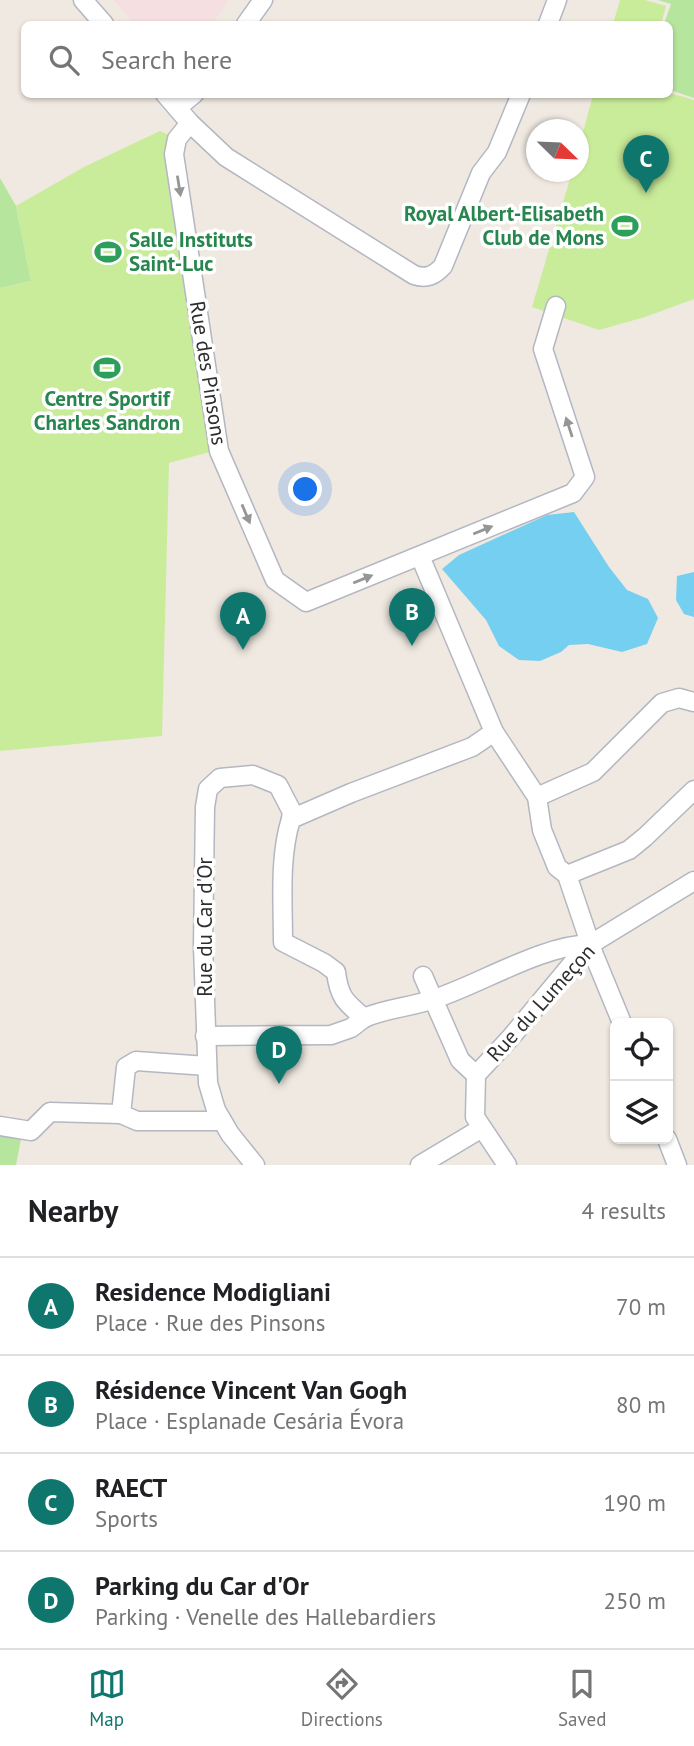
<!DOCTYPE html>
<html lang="en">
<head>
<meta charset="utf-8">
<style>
  body { margin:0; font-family:"PT Sans",sans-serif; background:#f6f6f6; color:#202124 }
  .controls { position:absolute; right:21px; bottom:21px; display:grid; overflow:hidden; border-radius:10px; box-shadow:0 2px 5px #0004 }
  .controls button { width:63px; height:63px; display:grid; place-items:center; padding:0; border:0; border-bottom:2px solid #e0e0e0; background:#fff; color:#202124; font:35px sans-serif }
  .compass { position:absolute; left:526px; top:119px; width:63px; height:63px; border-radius:50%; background:#fff; box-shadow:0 2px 5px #0004; rotate:113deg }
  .you { position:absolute; left:306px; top:490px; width:24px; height:24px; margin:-18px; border:5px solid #fff; border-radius:50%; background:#1a73e8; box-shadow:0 0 0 10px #1a73e833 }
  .badge { display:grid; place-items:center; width:46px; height:46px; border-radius:50%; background:#0f766e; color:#fff; font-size:23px; font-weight:700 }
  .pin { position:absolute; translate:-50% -58px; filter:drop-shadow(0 2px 4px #0008) }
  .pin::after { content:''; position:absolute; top:37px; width:24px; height:21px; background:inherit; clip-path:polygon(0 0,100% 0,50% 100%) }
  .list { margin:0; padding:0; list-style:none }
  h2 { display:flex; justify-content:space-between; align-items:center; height:91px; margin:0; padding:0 28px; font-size:30px }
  h2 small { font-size:23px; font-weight:400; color:#757577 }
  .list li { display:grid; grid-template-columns:46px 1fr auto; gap:21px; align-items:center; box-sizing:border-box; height:98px; padding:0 28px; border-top:2px solid #e0e0e0 }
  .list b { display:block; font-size:26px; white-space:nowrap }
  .list p { margin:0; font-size:23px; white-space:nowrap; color:#757577 }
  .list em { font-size:23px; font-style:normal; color:#757577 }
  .icon { flex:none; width:38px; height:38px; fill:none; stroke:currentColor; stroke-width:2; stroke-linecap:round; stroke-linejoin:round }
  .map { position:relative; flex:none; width:694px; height:1165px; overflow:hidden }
  .search { position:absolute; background:#fff; box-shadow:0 2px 5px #0004; left:21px; right:21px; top:21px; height:77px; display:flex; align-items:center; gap:18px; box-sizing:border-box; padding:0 24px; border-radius:10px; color:#757577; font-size:26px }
  .sheet { height:483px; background:#fff }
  nav { display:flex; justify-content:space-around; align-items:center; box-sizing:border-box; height:98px; border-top:2px solid #e0e0e0; background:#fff; font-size:19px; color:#757577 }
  nav a { display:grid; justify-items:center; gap:4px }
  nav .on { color:#0f766e }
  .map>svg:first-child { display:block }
  .medical { fill:#f5dfe0 }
  .green { fill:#b6e59e }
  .pitch { fill:#c9ec9a }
  .water { fill:#75cff0 }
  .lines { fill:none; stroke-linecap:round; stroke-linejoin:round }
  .minor-casing { stroke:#b4b7c1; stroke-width:21 }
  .minor { stroke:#fff; stroke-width:18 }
  .oneway { fill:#969696 }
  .labels { text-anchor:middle; stroke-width:7; stroke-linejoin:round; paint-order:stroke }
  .leisure-label { font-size:21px; font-weight:bold; fill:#27864d; stroke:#fff; text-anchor:end }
  .street-label { font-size:21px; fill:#2e2e2e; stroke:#fff }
</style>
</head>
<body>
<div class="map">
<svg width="694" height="1165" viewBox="0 0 694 1165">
  <rect width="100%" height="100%" fill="#efe9e1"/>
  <path class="medical" d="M 114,0 L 229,0 L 212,24 L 135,24 Z"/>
  <g class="green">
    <path d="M 658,0 L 694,0 L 694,98 L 670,90 L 670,24 L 664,24 L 671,4 Z"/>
    <path d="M 0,178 L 16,206 L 31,281 L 0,288 Z"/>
    <path d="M 0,1119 L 24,1123 L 16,1165 L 0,1165 Z"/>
  </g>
  <g class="pitch">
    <path d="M 620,0 L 645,0 L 666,6 L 661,24 L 613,24 Z"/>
    <path d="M 670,93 L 694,100 L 694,299 L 645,317 L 599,330 L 532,307 L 572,172 L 578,172 L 579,147 L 593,95 Z"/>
    <path d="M 160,131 L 177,139 L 228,447 L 169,463 L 162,736 L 0,751 L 0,288 L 31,281 L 16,206 L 84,167 Z"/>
  </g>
  <g class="water">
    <path d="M 574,512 L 609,567 L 627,590 L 648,599 L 658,618 L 647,644 L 622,652 L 588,644 L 569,645 L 561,652 L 540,661 L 519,660 L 499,646 L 486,620 L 442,569 L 459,555 L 547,515 Z"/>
    <path d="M 694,572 L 694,617 L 684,614 L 676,600 L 677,576 Z"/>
  </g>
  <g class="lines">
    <g class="minor-casing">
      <g id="minor">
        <path d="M 83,0 L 104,24"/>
        <path d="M 246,24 L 263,0"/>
        <path d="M 548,24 L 557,0"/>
        <path d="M 165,94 L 190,123 L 226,157 L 414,275 C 426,279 434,276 443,266 L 481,173 L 497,152 L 521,94"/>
        <path d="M 177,108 L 194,94"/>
        <path d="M 190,123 L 177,139 L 174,154 L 219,451 L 275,580 L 306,602 L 573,493 L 585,477 L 543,349 L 556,306"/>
        <path d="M 420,556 L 494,732 L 537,797 L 542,830 L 557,867 L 567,875 L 594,955 L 622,1023"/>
        <path d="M 494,732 L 472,747 L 351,793 L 291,819 C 279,857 283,902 283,942 L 324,963 L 336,972 C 339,997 345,1002 364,1018 C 387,1008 413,1007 437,998 C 484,982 543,945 591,944"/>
        <path d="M 537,797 L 593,772 L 662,703 L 679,698 L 694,702"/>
        <path d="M 567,875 L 629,850 L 645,837 L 694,790"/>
        <path d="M 423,976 L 460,1060 L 476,1075"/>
        <path d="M 205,1036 L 331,1035 L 351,1028 L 364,1018"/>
        <path d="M 207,1066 L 136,1061 L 126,1067 L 121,1114 L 137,1121 L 222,1121"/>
        <path d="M 0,1126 L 31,1131 L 50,1112 L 121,1114"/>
        <path d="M 667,1139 L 677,1165"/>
        <path d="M 255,1165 L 230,1134 L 216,1110 L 208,1083 L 203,946 L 205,807 L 208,789 L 220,778 L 253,775 L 278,785 L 292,812 L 291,819"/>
        <path d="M 420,1165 L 482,1128"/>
        <path d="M 507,1165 L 475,1117 L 476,1075 L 512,1036 L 586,947 L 694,881"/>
      </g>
    </g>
    <use href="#minor" class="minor"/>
  </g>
  <defs><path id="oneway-solid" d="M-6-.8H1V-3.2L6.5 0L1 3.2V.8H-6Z" transform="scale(1.75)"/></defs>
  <g class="oneway">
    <use href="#oneway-solid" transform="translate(179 186) rotate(81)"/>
    <use href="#oneway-solid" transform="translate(569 427) rotate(-108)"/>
    <use href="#oneway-solid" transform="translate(246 514) rotate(67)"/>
    <use href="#oneway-solid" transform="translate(483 530) rotate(-22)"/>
    <use href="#oneway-solid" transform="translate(363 579) rotate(-22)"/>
  </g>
  <defs>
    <g id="stadium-bare" transform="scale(2.1)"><path d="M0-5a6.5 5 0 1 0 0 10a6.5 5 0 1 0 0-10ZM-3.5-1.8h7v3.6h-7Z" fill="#2e9e5b" stroke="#fff" stroke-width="2.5" paint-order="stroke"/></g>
  </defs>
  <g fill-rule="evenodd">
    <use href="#stadium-bare" x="625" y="226"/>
    <use href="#stadium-bare" x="108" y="252"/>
    <use href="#stadium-bare" x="107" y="368"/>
  </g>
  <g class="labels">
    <g class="leisure-label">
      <text x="604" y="221">Royal Albert-Elisabeth<tspan x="604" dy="24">Club de Mons</tspan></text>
      <text x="129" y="247" text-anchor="start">Salle Instituts<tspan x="129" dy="24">Saint-Luc</tspan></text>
      <text x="107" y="406" text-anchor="middle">Centre Sportif<tspan x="107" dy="24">Charles Sandron</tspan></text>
    </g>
    <g class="street-label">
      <text transform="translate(208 373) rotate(81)" y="7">Rue des Pinsons</text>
      <text transform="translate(205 927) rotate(-90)" y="7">Rue du Car d'Or</text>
      <text transform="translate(541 1003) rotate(-48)" y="7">Rue du Lumeçon</text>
    </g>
  </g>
</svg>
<div class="controls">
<button><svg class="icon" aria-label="locate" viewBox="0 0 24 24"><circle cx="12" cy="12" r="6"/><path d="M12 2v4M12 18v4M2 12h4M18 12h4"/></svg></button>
<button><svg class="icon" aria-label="layers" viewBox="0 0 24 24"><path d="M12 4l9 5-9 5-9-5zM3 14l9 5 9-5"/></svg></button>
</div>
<svg class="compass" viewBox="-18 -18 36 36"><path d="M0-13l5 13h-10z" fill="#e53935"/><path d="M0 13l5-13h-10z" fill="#757577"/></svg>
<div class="you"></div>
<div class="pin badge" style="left:243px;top:650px">A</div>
<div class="pin badge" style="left:412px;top:646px">B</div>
<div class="pin badge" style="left:646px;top:193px">C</div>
<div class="pin badge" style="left:279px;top:1084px">D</div>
<div class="search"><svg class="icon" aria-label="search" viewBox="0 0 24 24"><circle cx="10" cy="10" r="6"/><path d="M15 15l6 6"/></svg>Search here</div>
</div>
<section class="sheet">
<h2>Nearby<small>4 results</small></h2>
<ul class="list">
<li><span class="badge">A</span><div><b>Residence Modigliani</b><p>Place · Rue des Pinsons</p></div><em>70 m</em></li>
<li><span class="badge">B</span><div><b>Résidence Vincent Van Gogh</b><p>Place · Esplanade Cesária Évora</p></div><em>80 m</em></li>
<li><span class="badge">C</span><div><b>RAECT</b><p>Sports</p></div><em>190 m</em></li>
<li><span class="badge">D</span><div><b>Parking du Car d'Or</b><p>Parking · Venelle des Hallebardiers</p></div><em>250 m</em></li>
</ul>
</section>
<nav>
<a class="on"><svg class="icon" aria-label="map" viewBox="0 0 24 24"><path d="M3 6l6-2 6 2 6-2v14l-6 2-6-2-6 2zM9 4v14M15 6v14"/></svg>Map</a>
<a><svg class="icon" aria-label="directions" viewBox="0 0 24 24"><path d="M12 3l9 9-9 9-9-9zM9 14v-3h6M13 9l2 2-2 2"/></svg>Directions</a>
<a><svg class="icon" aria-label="saved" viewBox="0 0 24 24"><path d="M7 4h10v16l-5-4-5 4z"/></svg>Saved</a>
</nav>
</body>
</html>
